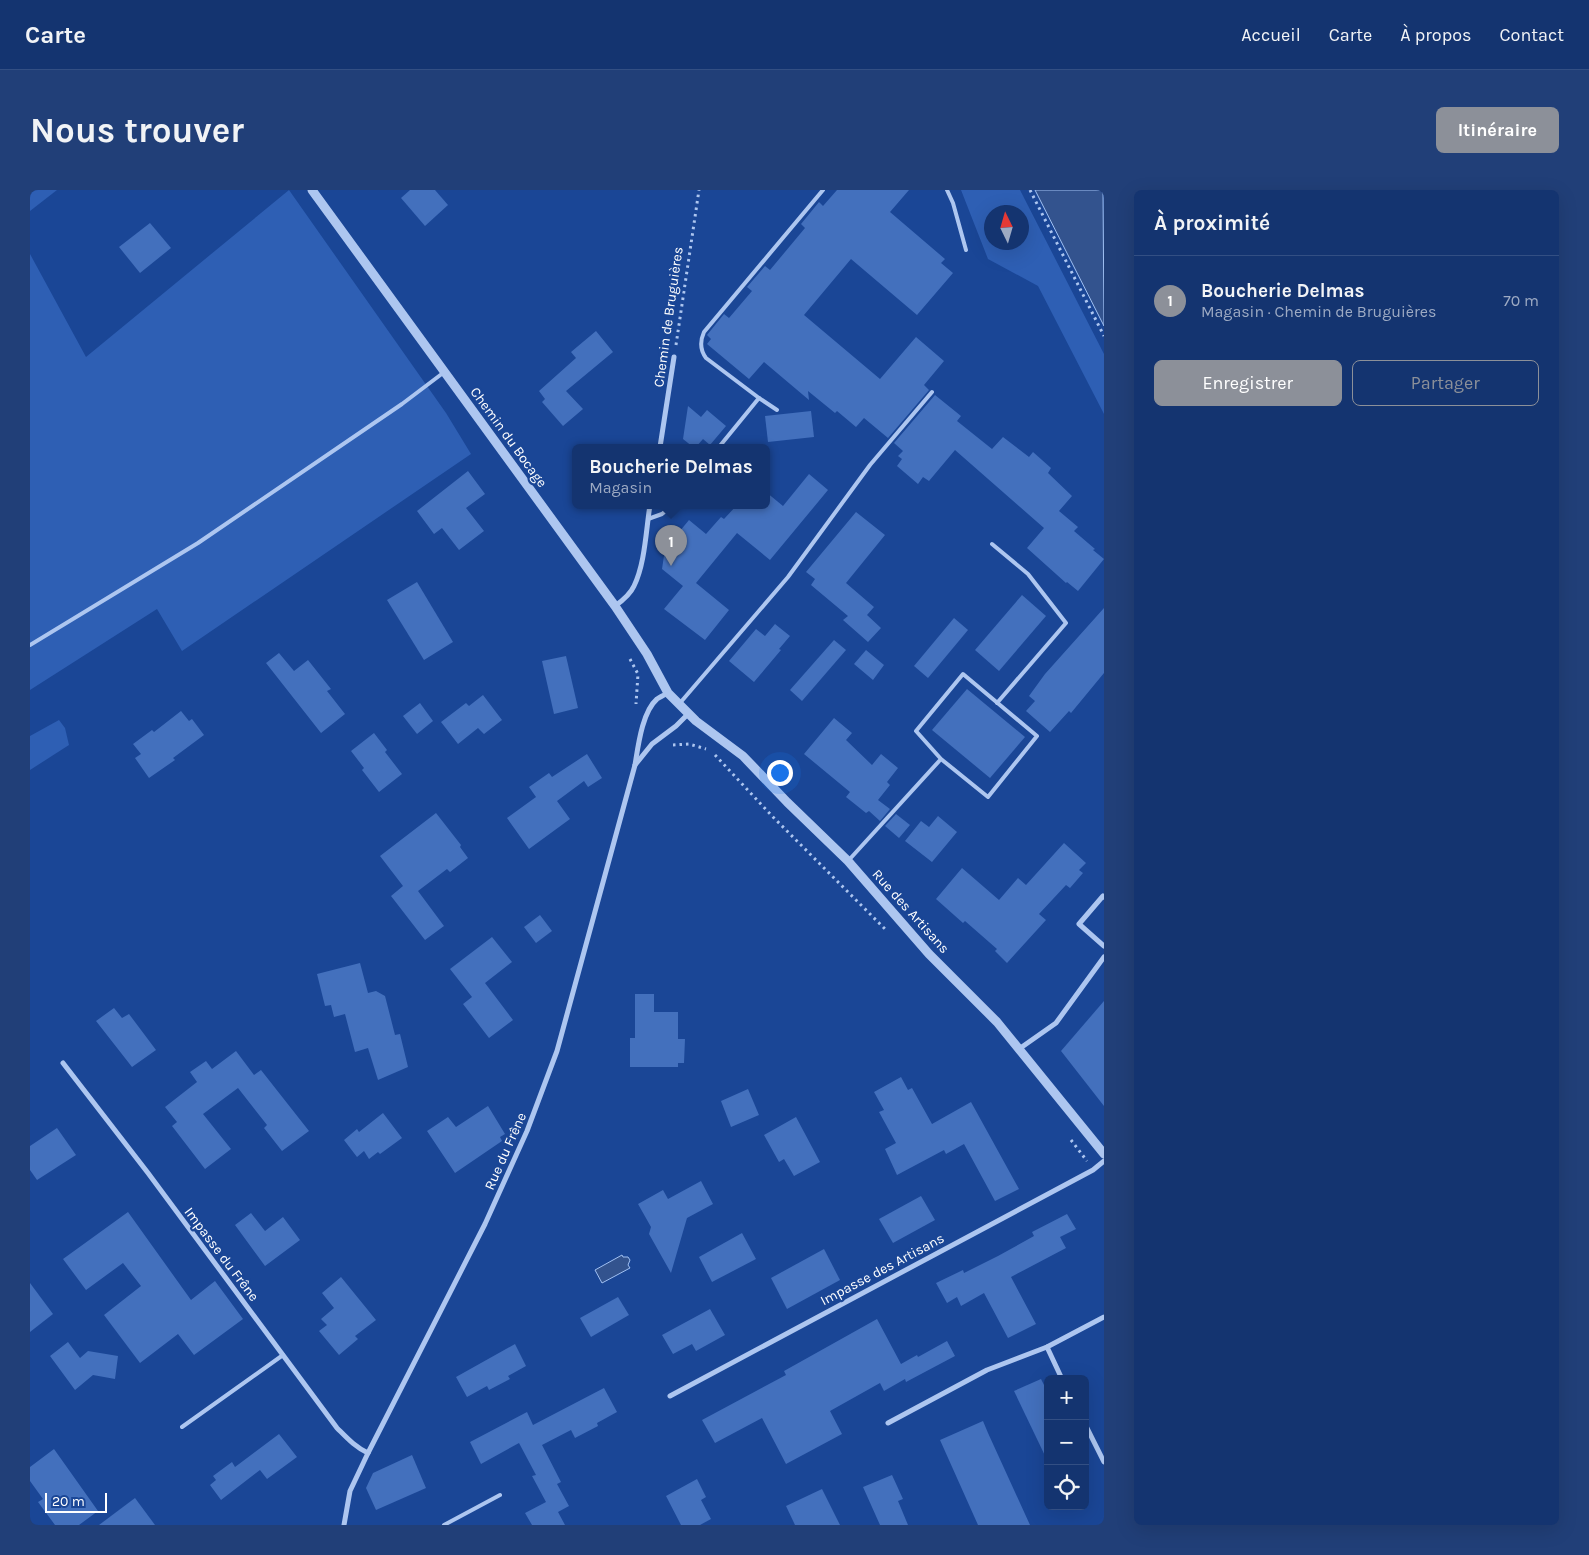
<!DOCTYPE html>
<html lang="fr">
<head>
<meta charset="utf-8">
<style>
  body { margin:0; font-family:Karla,sans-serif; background:#213f78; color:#f1f3f6 }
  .controls { position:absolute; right:15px; bottom:15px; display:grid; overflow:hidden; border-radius:8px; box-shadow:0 5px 20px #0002 }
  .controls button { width:45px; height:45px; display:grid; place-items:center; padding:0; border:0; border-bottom:1px solid #334f83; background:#143470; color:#f1f3f6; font:25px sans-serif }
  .compass { position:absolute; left:954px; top:15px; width:45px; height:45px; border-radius:50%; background:#143470; box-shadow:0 5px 20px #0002; rotate:355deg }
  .scale { position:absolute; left:15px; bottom:12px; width:62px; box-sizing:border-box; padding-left:5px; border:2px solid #fff; border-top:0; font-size:14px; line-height:18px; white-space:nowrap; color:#fff; -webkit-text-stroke:4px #1a4696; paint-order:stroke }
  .you { position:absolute; left:749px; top:582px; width:18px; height:18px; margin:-12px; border:4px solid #fff; border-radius:50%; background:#1a73e8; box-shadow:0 0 0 8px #1a73e833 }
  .badge { display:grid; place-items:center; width:32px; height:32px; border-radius:50%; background:#8c9099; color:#fff; font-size:16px; font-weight:700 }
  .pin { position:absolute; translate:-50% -41px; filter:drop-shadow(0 1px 2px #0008) }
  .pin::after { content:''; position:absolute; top:26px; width:18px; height:15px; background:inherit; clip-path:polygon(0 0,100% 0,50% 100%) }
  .popup { position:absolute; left:542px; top:254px; width:198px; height:65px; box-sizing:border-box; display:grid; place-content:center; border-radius:8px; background:#143470; filter:drop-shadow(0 1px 4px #0005); font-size:16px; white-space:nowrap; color:#9daac3 }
  .popup b { font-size:19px; color:#f1f3f6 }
  .popup::after { content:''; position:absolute; left:50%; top:100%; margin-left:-10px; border:10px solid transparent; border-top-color:#143470 }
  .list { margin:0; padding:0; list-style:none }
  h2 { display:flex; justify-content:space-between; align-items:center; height:65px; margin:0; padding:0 20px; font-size:21px }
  h2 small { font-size:16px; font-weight:400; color:#9daac3 }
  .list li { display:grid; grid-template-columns:32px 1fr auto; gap:15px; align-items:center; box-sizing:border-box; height:90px; padding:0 20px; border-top:1px solid #334f83 }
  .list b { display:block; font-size:19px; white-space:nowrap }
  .list p { margin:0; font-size:16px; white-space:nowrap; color:#9daac3 }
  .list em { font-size:16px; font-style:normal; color:#9daac3 }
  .actions { display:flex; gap:10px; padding:15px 20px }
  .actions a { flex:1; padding:11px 0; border:1px solid #8c9099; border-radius:8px; text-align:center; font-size:18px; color:#8c9099 }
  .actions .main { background:#8c9099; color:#fff }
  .icon { flex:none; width:28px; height:28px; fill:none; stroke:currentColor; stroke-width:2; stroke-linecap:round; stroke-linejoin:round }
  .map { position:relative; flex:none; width:1074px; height:1335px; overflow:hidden; border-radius:8px }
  header { display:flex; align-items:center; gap:30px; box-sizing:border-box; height:70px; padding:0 25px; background:#143470; border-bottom:1px solid #334f83 }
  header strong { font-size:24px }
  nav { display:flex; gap:28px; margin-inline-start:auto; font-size:18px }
  .intro { display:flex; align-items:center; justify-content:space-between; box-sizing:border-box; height:120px; padding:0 30px }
  h1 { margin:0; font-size:35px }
  .button { padding:12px 22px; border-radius:8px; background:#8c9099; color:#fff; font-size:18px; font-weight:700 }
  main { display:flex; gap:30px; padding:0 30px }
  aside { flex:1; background:#143470; border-radius:8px; box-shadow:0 5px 20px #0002 }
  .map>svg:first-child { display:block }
  .green { fill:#2e5fb4; fill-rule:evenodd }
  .water { fill:#33538e; stroke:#a0c0f2 }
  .building { fill:#4370bd }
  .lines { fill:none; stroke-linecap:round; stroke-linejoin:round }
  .path { stroke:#adc6f0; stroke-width:3; stroke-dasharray:2.5 4; stroke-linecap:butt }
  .service { stroke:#adc6f0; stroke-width:4 }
  .minor { stroke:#adc6f0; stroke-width:5 }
  .tertiary { stroke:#adc6f0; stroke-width:9 }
  .labels { text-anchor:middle; stroke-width:4.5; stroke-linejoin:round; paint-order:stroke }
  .street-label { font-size:14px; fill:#fff; stroke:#1a4696 }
</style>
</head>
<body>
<header>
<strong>Carte</strong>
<nav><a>Accueil</a><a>Carte</a><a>À propos</a><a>Contact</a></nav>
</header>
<div class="intro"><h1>Nous trouver</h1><a class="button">Itinéraire</a></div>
<main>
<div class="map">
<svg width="1074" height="1335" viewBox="0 0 1074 1335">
  <rect width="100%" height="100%" fill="#1a4696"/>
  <g class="green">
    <path d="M 0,0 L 27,0 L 0,21 Z"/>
    <path d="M 259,0 L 416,223 L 441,264 L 152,461 L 127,419 L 0,500 L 0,64 L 56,167 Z"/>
    <path d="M 931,0 L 990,0 L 1074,164 L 1074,224 L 1008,96 L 958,69 ZM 962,22 L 992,22 L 992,52 L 962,52 Z"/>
    <path d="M 29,530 L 35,538 L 39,555 L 0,580 L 0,546 Z"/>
  </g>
  <g class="water">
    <path d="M 1005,0 L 1073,0 L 1074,136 Z"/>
    <path d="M 592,1065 L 593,1067 L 598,1067 L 600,1070 L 598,1075 L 600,1078 L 572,1093 L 565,1080 Z"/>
  </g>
  <g class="building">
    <path d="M 380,0 L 405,0 L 418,15 L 395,36 L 371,8 Z"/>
    <path d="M 807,0 L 879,0 L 860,22 L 915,69 L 911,73 L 923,83 L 887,125 L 821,69 L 774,125 L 850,189 L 886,147 L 914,171 L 894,195 L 899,200 L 858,248 L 834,228 L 826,237 L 807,221 L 805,223 L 778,201 L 779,210 L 734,172 L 719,189 L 677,154 L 681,149 L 677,145 L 694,124 L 699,128 L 722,101 L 717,97 L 735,76 L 740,80 L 775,38 L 771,34 L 789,12 L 793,16 Z"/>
    <path d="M 120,33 L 141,58 L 110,83 L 89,57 Z"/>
    <path d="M 566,141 L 583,162 L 536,201 L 553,219 L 533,236 L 512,212 L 515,209 L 509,201 L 546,168 L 541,162 Z"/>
    <path d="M 905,205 L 931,226 L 927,231 L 962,259 L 973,247 L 999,267 L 1003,262 L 1021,278 L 1018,283 L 1042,306 L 1029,321 L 1048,337 L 1044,341 L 1065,359 L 1063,360 L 1074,369 L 1048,401 L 1037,392 L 1036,393 L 997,358 L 1014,338 L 925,260 L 899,291 L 893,287 L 888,294 L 867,276 L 872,269 L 868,266 L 873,261 L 864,253 Z"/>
    <path d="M 658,216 L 671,227 L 677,220 L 696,236 L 680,255 L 673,249 L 666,257 L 663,257 L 653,249 Z"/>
    <path d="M 781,221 L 784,247 L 738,252 L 735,226 Z"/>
    <path d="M 438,281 L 455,304 L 436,318 L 454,341 L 429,360 L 412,338 L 404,344 L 387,321 Z"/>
    <path d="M 779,284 L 798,300 L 740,370 L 707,343 L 666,393 L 699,420 L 675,450 L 634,419 L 653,396 L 632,379 L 635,359 L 659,330 L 676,344 L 691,327 L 694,329 L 707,315 L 736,315 L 736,302 L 753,316 Z"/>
    <path d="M 826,322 L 855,345 L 816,393 L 844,417 L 837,425 L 851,438 L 838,452 L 813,430 L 818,426 L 781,395 L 785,389 L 776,382 Z"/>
    <path d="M 387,392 L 423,452 L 394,470 L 357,410 Z"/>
    <path d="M 992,405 L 1016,426 L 969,481 L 945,460 Z"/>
    <path d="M 1074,418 L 1074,483 L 1041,523 L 1039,521 L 1020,542 L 996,521 L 1005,511 L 999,506 L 1015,484 Z"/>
    <path d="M 924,428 L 938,440 L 898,488 L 884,476 Z"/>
    <path d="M 745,434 L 760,446 L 749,459 L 751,460 L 724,492 L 699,471 L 726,439 L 735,446 Z"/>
    <path d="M 804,450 L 816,460 L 772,511 L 760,500 Z"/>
    <path d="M 836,460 L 854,475 L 843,490 L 824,474 Z"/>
    <path d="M 249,463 L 264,481 L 278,470 L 301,499 L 297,501 L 315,524 L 291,543 L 236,473 Z"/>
    <path d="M 536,466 L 548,518 L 524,524 L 512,471 Z"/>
    <path d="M 937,499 L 995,547 L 960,588 L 902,540 Z"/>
    <path d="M 453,505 L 472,530 L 454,544 L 448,538 L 428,554 L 411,532 L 436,513 L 439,516 Z"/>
    <path d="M 390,513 L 403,531 L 387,544 L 373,526 Z"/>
    <path d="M 151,521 L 159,531 L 162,529 L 174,545 L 143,568 L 145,570 L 119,588 L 105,568 L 111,564 L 103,554 L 122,540 L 124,542 Z"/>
    <path d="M 804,528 L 822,543 L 816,550 L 842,575 L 851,564 L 868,578 L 857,592 L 860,595 L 848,610 L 860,619 L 850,631 L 839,621 L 836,623 L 816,607 L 820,602 L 774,564 Z"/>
    <path d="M 344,543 L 357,560 L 355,562 L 372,584 L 349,602 L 332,580 L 334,578 L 321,561 Z"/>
    <path d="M 557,564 L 572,588 L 558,597 L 554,591 L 527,611 L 540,629 L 499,659 L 477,628 L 506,607 L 499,597 L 519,583 L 522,587 Z"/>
    <path d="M 406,623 L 431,655 L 430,657 L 438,668 L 420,682 L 417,679 L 388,701 L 414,736 L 395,750 L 361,706 L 373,696 L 350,666 Z"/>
    <path d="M 866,624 L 880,635 L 869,648 L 855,636 Z"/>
    <path d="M 908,626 L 927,642 L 902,672 L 875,651 L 891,631 L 899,637 Z"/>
    <path d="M 1034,653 L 1056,673 L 1049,680 L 1053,683 L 1040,698 L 1036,695 L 1009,724 L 1016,730 L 977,773 L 965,761 L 967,759 L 935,731 L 933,733 L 906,709 L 932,678 L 969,710 L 988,688 L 996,695 Z"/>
    <path d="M 510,725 L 522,741 L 506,753 L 494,737 Z"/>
    <path d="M 462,747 L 482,772 L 455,793 L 483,830 L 459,848 L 433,814 L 442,807 L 420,779 Z"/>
    <path d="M 330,773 L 338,803 L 346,801 L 355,806 L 365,845 L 370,844 L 378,877 L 348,890 L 338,858 L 325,862 L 315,824 L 304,827 L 301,815 L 295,816 L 287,784 Z"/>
    <path d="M 605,804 L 624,804 L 624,822 L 648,822 L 648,849 L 655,849 L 654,873 L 648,873 L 648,877 L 600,877 L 600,848 L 605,848 Z"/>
    <path d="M 1074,811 L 1074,916 L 1031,861 Z"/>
    <path d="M 84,818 L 92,828 L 99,824 L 126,860 L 102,877 L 66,831 Z"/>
    <path d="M 206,861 L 224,885 L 231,880 L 279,941 L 252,961 L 234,938 L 237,935 L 208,898 L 173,924 L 201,959 L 175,979 L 142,936 L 147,932 L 135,917 L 167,892 L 160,882 L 176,871 L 182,879 Z"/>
    <path d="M 871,887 L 878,900 L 882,898 L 902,934 L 941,912 L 989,999 L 965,1011 L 934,954 L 916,964 L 914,960 L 867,985 L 855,959 L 866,953 L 849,922 L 854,920 L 844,902 Z"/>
    <path d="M 718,899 L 729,925 L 701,937 L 691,911 Z"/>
    <path d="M 458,916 L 475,944 L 470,947 L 472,951 L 425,983 L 397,941 L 418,927 L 426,937 Z"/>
    <path d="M 353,923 L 372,948 L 350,964 L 348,962 L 339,969 L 334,961 L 327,967 L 314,950 L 327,939 L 329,942 Z"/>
    <path d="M 766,927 L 790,972 L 764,986 L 754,969 L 749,972 L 734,945 Z"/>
    <path d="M 27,938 L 46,965 L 7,990 L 0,980 L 0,956 Z"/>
    <path d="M 671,991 L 683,1014 L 657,1028 L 641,1083 L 619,1044 L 621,1037 L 608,1014 L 633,1000 L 638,1009 Z"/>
    <path d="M 891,1006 L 905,1030 L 863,1053 L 849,1029 Z"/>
    <path d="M 98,1022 L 161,1110 L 185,1091 L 213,1129 L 164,1165 L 148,1144 L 110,1173 L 74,1125 L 111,1096 L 93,1073 L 56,1100 L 33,1069 Z"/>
    <path d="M 221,1023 L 235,1041 L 253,1027 L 270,1050 L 235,1076 L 205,1035 Z"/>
    <path d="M 1037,1024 L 1046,1039 L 1030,1047 L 1036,1058 L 981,1087 L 1006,1134 L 978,1148 L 954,1103 L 931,1116 L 927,1107 L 917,1113 L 906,1093 L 933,1080 L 934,1083 L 968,1066 L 1004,1046 L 1002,1042 Z"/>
    <path d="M 712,1043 L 726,1069 L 682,1092 L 669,1067 Z"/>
    <path d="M 794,1059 L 810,1090 L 757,1119 L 741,1088 Z"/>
    <path d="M 311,1087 L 346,1130 L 325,1146 L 328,1149 L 309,1165 L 289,1141 L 297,1135 L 291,1129 L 304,1118 L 292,1103 Z"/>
    <path d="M 0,1093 L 23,1124 L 0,1142 Z"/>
    <path d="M 588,1107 L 599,1125 L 561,1147 L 550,1128 Z"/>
    <path d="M 680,1119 L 695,1145 L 666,1161 L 662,1154 L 643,1164 L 632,1145 Z"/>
    <path d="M 847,1129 L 871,1174 L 887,1165 L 888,1167 L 917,1151 L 925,1166 L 876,1192 L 875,1189 L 854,1201 L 850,1193 L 800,1221 L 812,1244 L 756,1274 L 732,1228 L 685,1253 L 672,1230 L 756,1185 L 754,1181 Z"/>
    <path d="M 38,1152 L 50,1168 L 58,1161 L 88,1166 L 85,1189 L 63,1185 L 45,1200 L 20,1166 Z"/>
    <path d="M 485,1154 L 496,1176 L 478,1186 L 480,1189 L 459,1200 L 457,1196 L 437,1207 L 426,1187 Z"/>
    <path d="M 1011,1189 L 1018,1203 L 1018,1272 L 984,1201 Z"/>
    <path d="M 574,1198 L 587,1222 L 567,1233 L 568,1236 L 545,1248 L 541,1240 L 512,1255 L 531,1292 L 527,1294 L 539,1316 L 528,1322 L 535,1335 L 502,1335 L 495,1323 L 516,1312 L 502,1286 L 506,1285 L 489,1253 L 451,1274 L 440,1252 L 497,1222 L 503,1235 Z"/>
    <path d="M 953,1231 L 958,1243 L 1000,1335 L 948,1335 L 910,1250 Z"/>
    <path d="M 249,1244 L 267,1267 L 237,1289 L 230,1280 L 191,1310 L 180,1295 L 186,1290 L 183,1286 L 202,1272 L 205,1277 Z"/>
    <path d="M 24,1259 L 68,1321 L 49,1335 L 25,1335 L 8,1312 L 13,1309 L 0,1291 L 0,1277 Z"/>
    <path d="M 382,1265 L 396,1298 L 346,1320 L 336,1298 L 343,1283 Z"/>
    <path d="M 862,1285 L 873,1309 L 868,1311 L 878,1335 L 850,1335 L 833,1297 Z"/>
    <path d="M 667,1289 L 676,1307 L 671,1310 L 681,1329 L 670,1335 L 651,1335 L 636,1306 Z"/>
    <path d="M 792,1299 L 810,1335 L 765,1335 L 756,1316 Z"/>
    <path d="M 105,1308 L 125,1335 L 69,1335 Z"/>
  </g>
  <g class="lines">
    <g class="path">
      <path d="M 1000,0 L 1074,146"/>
      <path d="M 646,155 L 669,0"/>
      <path d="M 600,469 L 608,484 L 606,514"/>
      <path d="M 643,555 L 659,554 L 676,559"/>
      <path d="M 685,565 L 742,626 L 857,741"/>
      <path d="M 1041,950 L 1057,971"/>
    </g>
    <g class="service">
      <path d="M 917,0 L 923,13 L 936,60"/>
      <path d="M 729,208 L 747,220"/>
      <path d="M 689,257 L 729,208 L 676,168 C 670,160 670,151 674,142 L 793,0"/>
      <path d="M 618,329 L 632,324 L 643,315"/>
      <path d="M 962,354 L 998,384 L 1036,433 L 967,513"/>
      <path d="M 0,455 L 168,353 L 372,214 L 413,183"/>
      <path d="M 650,513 L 758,387 L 840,275 L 902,202"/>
      <path d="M 818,671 L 911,569 L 886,541 L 933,484 L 1007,546 L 958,607 L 911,569"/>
      <path d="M 152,1237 L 253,1165"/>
      <path d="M 414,1335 L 470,1305"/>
    </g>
    <g class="minor">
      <path d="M 630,257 L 644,167"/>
      <path d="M 585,416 C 592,411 600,405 604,396 C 615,374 616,340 620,315"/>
      <path d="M 605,575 L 622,554 L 646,536 L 658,524"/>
      <path d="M 1074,707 L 1073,706 L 1049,734 L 1074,756"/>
      <path d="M 989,859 L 1026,833 L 1074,767"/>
      <path d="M 33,873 L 118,983 L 307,1238 C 317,1248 325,1257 338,1263"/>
      <path d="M 1017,1157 L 1032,1189"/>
      <path d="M 640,1206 L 1063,980 L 1074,971"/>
      <path d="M 858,1233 L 957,1180 L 1017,1157 L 1074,1127"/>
      <path d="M 1055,1234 L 1074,1272"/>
      <path d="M 314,1335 L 320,1301 L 338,1263 L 455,1034 L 497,941 L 527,861 L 605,575 C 608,557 612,522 627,509 C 630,507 634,505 638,503"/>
    </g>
    <path class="tertiary" d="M 282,0 L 585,416 L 617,464 L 638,503 L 666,531 L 713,566 L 757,612 L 818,671 L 899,764 L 967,832 L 1074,964"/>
  </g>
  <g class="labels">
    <g class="street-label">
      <text transform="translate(638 127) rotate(-82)" y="5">Chemin de Bruguières</text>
      <text transform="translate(479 247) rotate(54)" y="5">Chemin du Bocage</text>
      <text transform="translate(881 721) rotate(48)" y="5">Rue des Artisans</text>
      <text transform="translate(475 961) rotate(-66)" y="5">Rue du Frêne</text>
      <text transform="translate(192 1064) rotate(53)" y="5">Impasse du Frêne</text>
      <text transform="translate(852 1079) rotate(-28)" y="5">Impasse des Artisans</text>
    </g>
  </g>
</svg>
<div class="controls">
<button>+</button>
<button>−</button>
<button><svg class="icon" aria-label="locate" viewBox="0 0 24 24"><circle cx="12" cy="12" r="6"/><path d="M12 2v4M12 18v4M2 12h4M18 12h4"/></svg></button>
</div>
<svg class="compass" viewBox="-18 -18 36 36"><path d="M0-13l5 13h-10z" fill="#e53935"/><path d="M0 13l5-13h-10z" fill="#9daac3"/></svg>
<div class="scale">20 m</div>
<div class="you"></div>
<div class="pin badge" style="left:641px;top:376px">1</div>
<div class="popup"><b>Boucherie Delmas</b>Magasin</div>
</div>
<aside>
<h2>À proximité<small></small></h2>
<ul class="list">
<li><span class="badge">1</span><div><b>Boucherie Delmas</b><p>Magasin · Chemin de Bruguières</p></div><em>70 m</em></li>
</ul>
<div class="actions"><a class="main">Enregistrer</a><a>Partager</a></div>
</aside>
</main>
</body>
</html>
